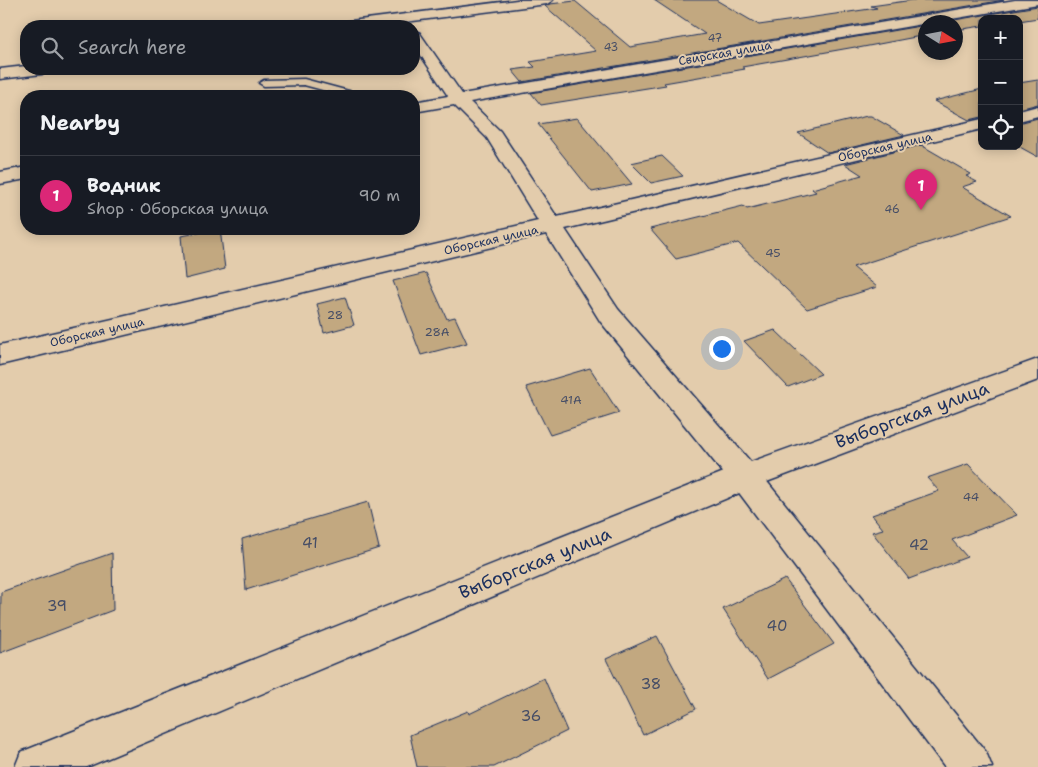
<!DOCTYPE html>
<html lang="en">
<head>
<meta charset="utf-8">
<style>
  body { margin:0; font-family:"Shantell Sans",sans-serif; background:#242831; color:#f1f3f6 }
  .controls { position:absolute; right:15px; top:15px; display:grid; overflow:hidden; border-radius:10px; box-shadow:0 2px 12px #0003 }
  .controls button { width:45px; height:45px; display:grid; place-items:center; padding:0; border:0; border-bottom:1px solid #363941; background:#171b24; color:#f1f3f6; font:25px sans-serif }
  .compass { position:absolute; left:918px; top:15px; width:45px; height:45px; border-radius:50%; background:#171b24; box-shadow:0 2px 12px #0003; rotate:101deg }
  .you { position:absolute; left:721px; top:348px; width:18px; height:18px; margin:-12px; border:4px solid #fff; border-radius:50%; background:#1a73e8; box-shadow:0 0 0 8px #1a73e833 }
  .badge { display:grid; place-items:center; width:32px; height:32px; border-radius:50%; background:#db2777; color:#fff; font-size:16px; font-weight:700 }
  .pin { position:absolute; translate:-50% -41px; filter:drop-shadow(0 1px 2px #0008) }
  .pin::after { content:''; position:absolute; top:26px; width:18px; height:15px; background:inherit; clip-path:polygon(0 0,100% 0,50% 100%) }
  .list { margin:0; padding:0; list-style:none }
  h2 { display:flex; justify-content:space-between; align-items:center; height:65px; margin:0; padding:0 20px; font-size:21px }
  h2 small { font-size:16px; font-weight:400; color:#9ea1a6 }
  .list li { display:grid; grid-template-columns:32px 1fr auto; gap:15px; align-items:center; box-sizing:border-box; height:80px; padding:0 20px; border-top:1px solid #363941 }
  .list b { display:block; font-size:19px; white-space:nowrap }
  .list p { margin:0; font-size:16px; white-space:nowrap; color:#9ea1a6 }
  .list em { font-size:16px; font-style:normal; color:#9ea1a6 }
  .icon { flex:none; width:28px; height:28px; fill:none; stroke:currentColor; stroke-width:2; stroke-linecap:round; stroke-linejoin:round }
  .map { position:relative; flex:none; width:1038px; height:767px; overflow:hidden }
  .search { position:absolute; background:#171b24; box-shadow:0 2px 12px #0003; left:20px; top:20px; width:400px; height:55px; display:flex; align-items:center; gap:12px; box-sizing:border-box; padding:0 18px; border-radius:20px; color:#9ea1a6; font-size:19px }
  .panel { position:absolute; background:#171b24; box-shadow:0 2px 12px #0003; left:20px; top:90px; width:400px; height:145px; border-radius:20px }
  .map>svg:first-child { display:block }
  .building { fill:#c2a880; stroke:#1b2f5e }
  .lines { fill:none; stroke-linecap:round; stroke-linejoin:round }
  .lane-casing { stroke:#1b2f5e; stroke-width:3 }
  .street-casing { stroke:#1b2f5e; stroke-width:3 }
  .secondary-casing { stroke:#1b2f5e; stroke-width:3 }
  .lane { fill:#e3ccac; fill-rule:evenodd }
  .street { fill:#e3ccac; fill-rule:evenodd }
  .secondary { fill:#e3ccac; fill-rule:evenodd }
  .labels { text-anchor:middle; stroke-width:4; stroke-linejoin:round; paint-order:stroke }
  .far-number-label { font-size:11px; fill:#454d66 }
  .far-street-label { font-size:12px; fill:#1b2f5e; stroke:#e3ccac }
  .number-label { font-size:12px; fill:#454d66 }
  .near-number-label { font-size:15px; fill:#454d66 }
  .near-street-label { font-size:18px; fill:#1b2f5e; stroke:#e3ccac }
</style>
</head>
<body>
<div class="map">
<svg width="1038" height="767" viewBox="0 0 1038 767">
  <rect width="100%" height="100%" fill="#e3ccac"/>
  <filter id="ink" filterUnits="userSpaceOnUse"><feTurbulence type="fractalNoise" baseFrequency=".02" numOctaves="2"/><feDisplacementMap in="SourceGraphic" scale="10" xChannelSelector="R" yChannelSelector="G"/><feConvolveMatrix kernelMatrix="1 2 1 2 8 2 1 2 1" color-interpolation-filters="sRGB"/></filter>
  <g filter="url(#ink)">
    <g class="building">
      <path d="M 654,0 L 716,0 L 759,25 L 877,8 L 871,6 L 913,0 L 1004,0 L 522,82 L 512,70 L 535,67 L 530,62 L 596,51 L 545,6 L 550,4 L 575,1 L 630,47 L 705,34 Z"/>
      <path d="M 1038,6 L 1038,18 L 1019,21 L 1019,19 L 982,19 L 982,26 L 956,30 L 956,22 L 942,22 Z"/>
      <path d="M 926,25 L 926,35 L 858,48 L 855,47 L 742,67 L 745,69 L 664,83 L 666,85 L 541,105 L 531,93 Z"/>
      <path d="M 1038,80 L 1038,104 L 1019,109 L 1019,83 Z"/>
      <path d="M 982,89 L 982,117 L 969,120 L 934,101 Z"/>
      <path d="M 867,116 L 871,116 L 904,135 L 828,153 L 798,133 Z"/>
      <path d="M 577,118 L 632,184 L 592,192 L 538,124 Z"/>
      <path d="M 1038,118 L 1038,157 L 1018,146 L 1019,123 Z"/>
      <path d="M 921,145 L 971,174 L 966,176 L 977,182 L 962,187 L 1011,216 L 853,267 L 877,287 L 807,309 L 738,243 L 676,259 L 650,229 L 743,206 L 747,209 L 816,192 L 812,189 L 862,175 L 845,164 Z"/>
      <path d="M 662,156 L 683,176 L 651,183 L 631,163 Z"/>
      <path d="M 220,229 L 225,269 L 185,279 L 181,236 Z"/>
      <path d="M 426,273 L 447,319 L 455,317 L 467,343 L 421,355 L 393,281 Z"/>
      <path d="M 345,297 L 354,325 L 324,333 L 317,304 Z"/>
      <path d="M 775,330 L 821,374 L 788,387 L 744,341 Z"/>
      <path d="M 590,368 L 619,413 L 550,435 L 526,387 Z"/>
      <path d="M 968,464 L 1017,515 L 952,540 L 967,557 L 909,579 L 872,532 L 883,529 L 872,515 L 939,491 L 927,478 Z"/>
      <path d="M 368,502 L 379,548 L 246,590 L 242,539 Z"/>
      <path d="M 112,553 L 113,610 L 0,653 L 1,592 Z"/>
      <path d="M 785,579 L 834,644 L 768,679 L 723,609 Z"/>
      <path d="M 657,636 L 696,709 L 643,735 L 606,659 Z"/>
      <path d="M 544,678 L 567,731 L 494,767 L 417,767 L 410,735 L 468,711 L 469,714 Z"/>
    </g>
    <g class="lines">
      <g class="lane-casing">
        <path id="lane" d="M 304,79 L 360,94 L 361,96 L 345,96 L 304,85 L 264,86 L 259,83 L 264,80 Z"/>
      </g>
      <g class="street-casing">
        <g id="street">
          <path d="M 517,0 L 553,0 L 547,4 L 373,26 L 336,26 L 343,22 Z"/>
          <path d="M 1015,0 L 1038,0 L 1038,4 L 470,102 L 500,131 L 557,217 L 982,119 L 982,129 L 565,229 L 618,309 L 756,468 L 986,752 L 992,767 L 945,767 L 734,486 L 600,321 L 546,234 L 0,365 L 0,345 L 538,221 L 487,138 L 454,105 L 414,112 L 414,102 L 448,96 L 414,45 L 414,31 L 419,32 L 462,94 Z"/>
          <path d="M 26,66 L 26,69 L 50,69 L 42,74 L 0,79 L 0,69 Z"/>
          <path d="M 1038,106 L 1038,116 L 1019,121 L 1019,111 Z"/>
          <path d="M 26,167 L 26,179 L 0,184 L 0,172 Z"/>
        </g>
      </g>
      <g class="secondary-casing">
        <path id="secondary" d="M 1038,359 L 1038,380 L 756,486 L 87,767 L 15,767 L 21,752 L 36,746 L 734,468 Z"/>
      </g>
      <use href="#lane" class="lane"/>
      <use href="#street" class="street"/>
      <use href="#secondary" class="secondary"/>
    </g>
  </g>
  <g class="labels">
    <g class="far-number-label">
      <text x="715" y="42">47</text>
      <text x="611" y="51">43</text>
      <text x="892" y="213">46</text>
    </g>
    <g class="far-street-label">
      <text transform="translate(725 53) rotate(-10)" y="4">Свирская улица</text>
      <text transform="translate(885 147) rotate(-13)" y="4">Оборская улица</text>
      <text transform="translate(491 240) rotate(-13)" y="4">Оборская улица</text>
      <text transform="translate(97 332) rotate(-13)" y="4">Оборская улица</text>
    </g>
    <g class="number-label">
      <text x="773" y="257">45</text>
      <text x="335" y="319">28</text>
      <text x="437" y="336">28А</text>
      <text x="571" y="404">41А</text>
      <text x="971" y="501">44</text>
    </g>
    <g class="near-number-label">
      <text x="310" y="548">41</text>
      <text x="919" y="550">42</text>
      <text x="57" y="611">39</text>
      <text x="777" y="631">40</text>
      <text x="651" y="689">38</text>
      <text x="531" y="721">36</text>
    </g>
    <g class="near-street-label">
      <text transform="translate(912 415) rotate(-20)" y="6">Выборгская улица</text>
      <text transform="translate(535 563) rotate(-22)" y="6">Выборгская улица</text>
    </g>
  </g>
</svg>
<div class="controls">
<button>+</button>
<button>−</button>
<button><svg class="icon" aria-label="locate" viewBox="0 0 24 24"><circle cx="12" cy="12" r="6"/><path d="M12 2v4M12 18v4M2 12h4M18 12h4"/></svg></button>
</div>
<svg class="compass" viewBox="-18 -18 36 36"><path d="M0-13l5 13h-10z" fill="#e53935"/><path d="M0 13l5-13h-10z" fill="#9ea1a6"/></svg>
<div class="you"></div>
<div class="pin badge" style="left:921px;top:210px">1</div>
<div class="search"><svg class="icon" aria-label="search" viewBox="0 0 24 24"><circle cx="10" cy="10" r="6"/><path d="M15 15l6 6"/></svg>Search here</div>
<section class="panel">
<h2>Nearby<small></small></h2>
<ul class="list">
<li><span class="badge">1</span><div><b>Водник</b><p>Shop · Оборская улица</p></div><em>90 m</em></li>
</ul>
</section>
</div>
</body>
</html>
